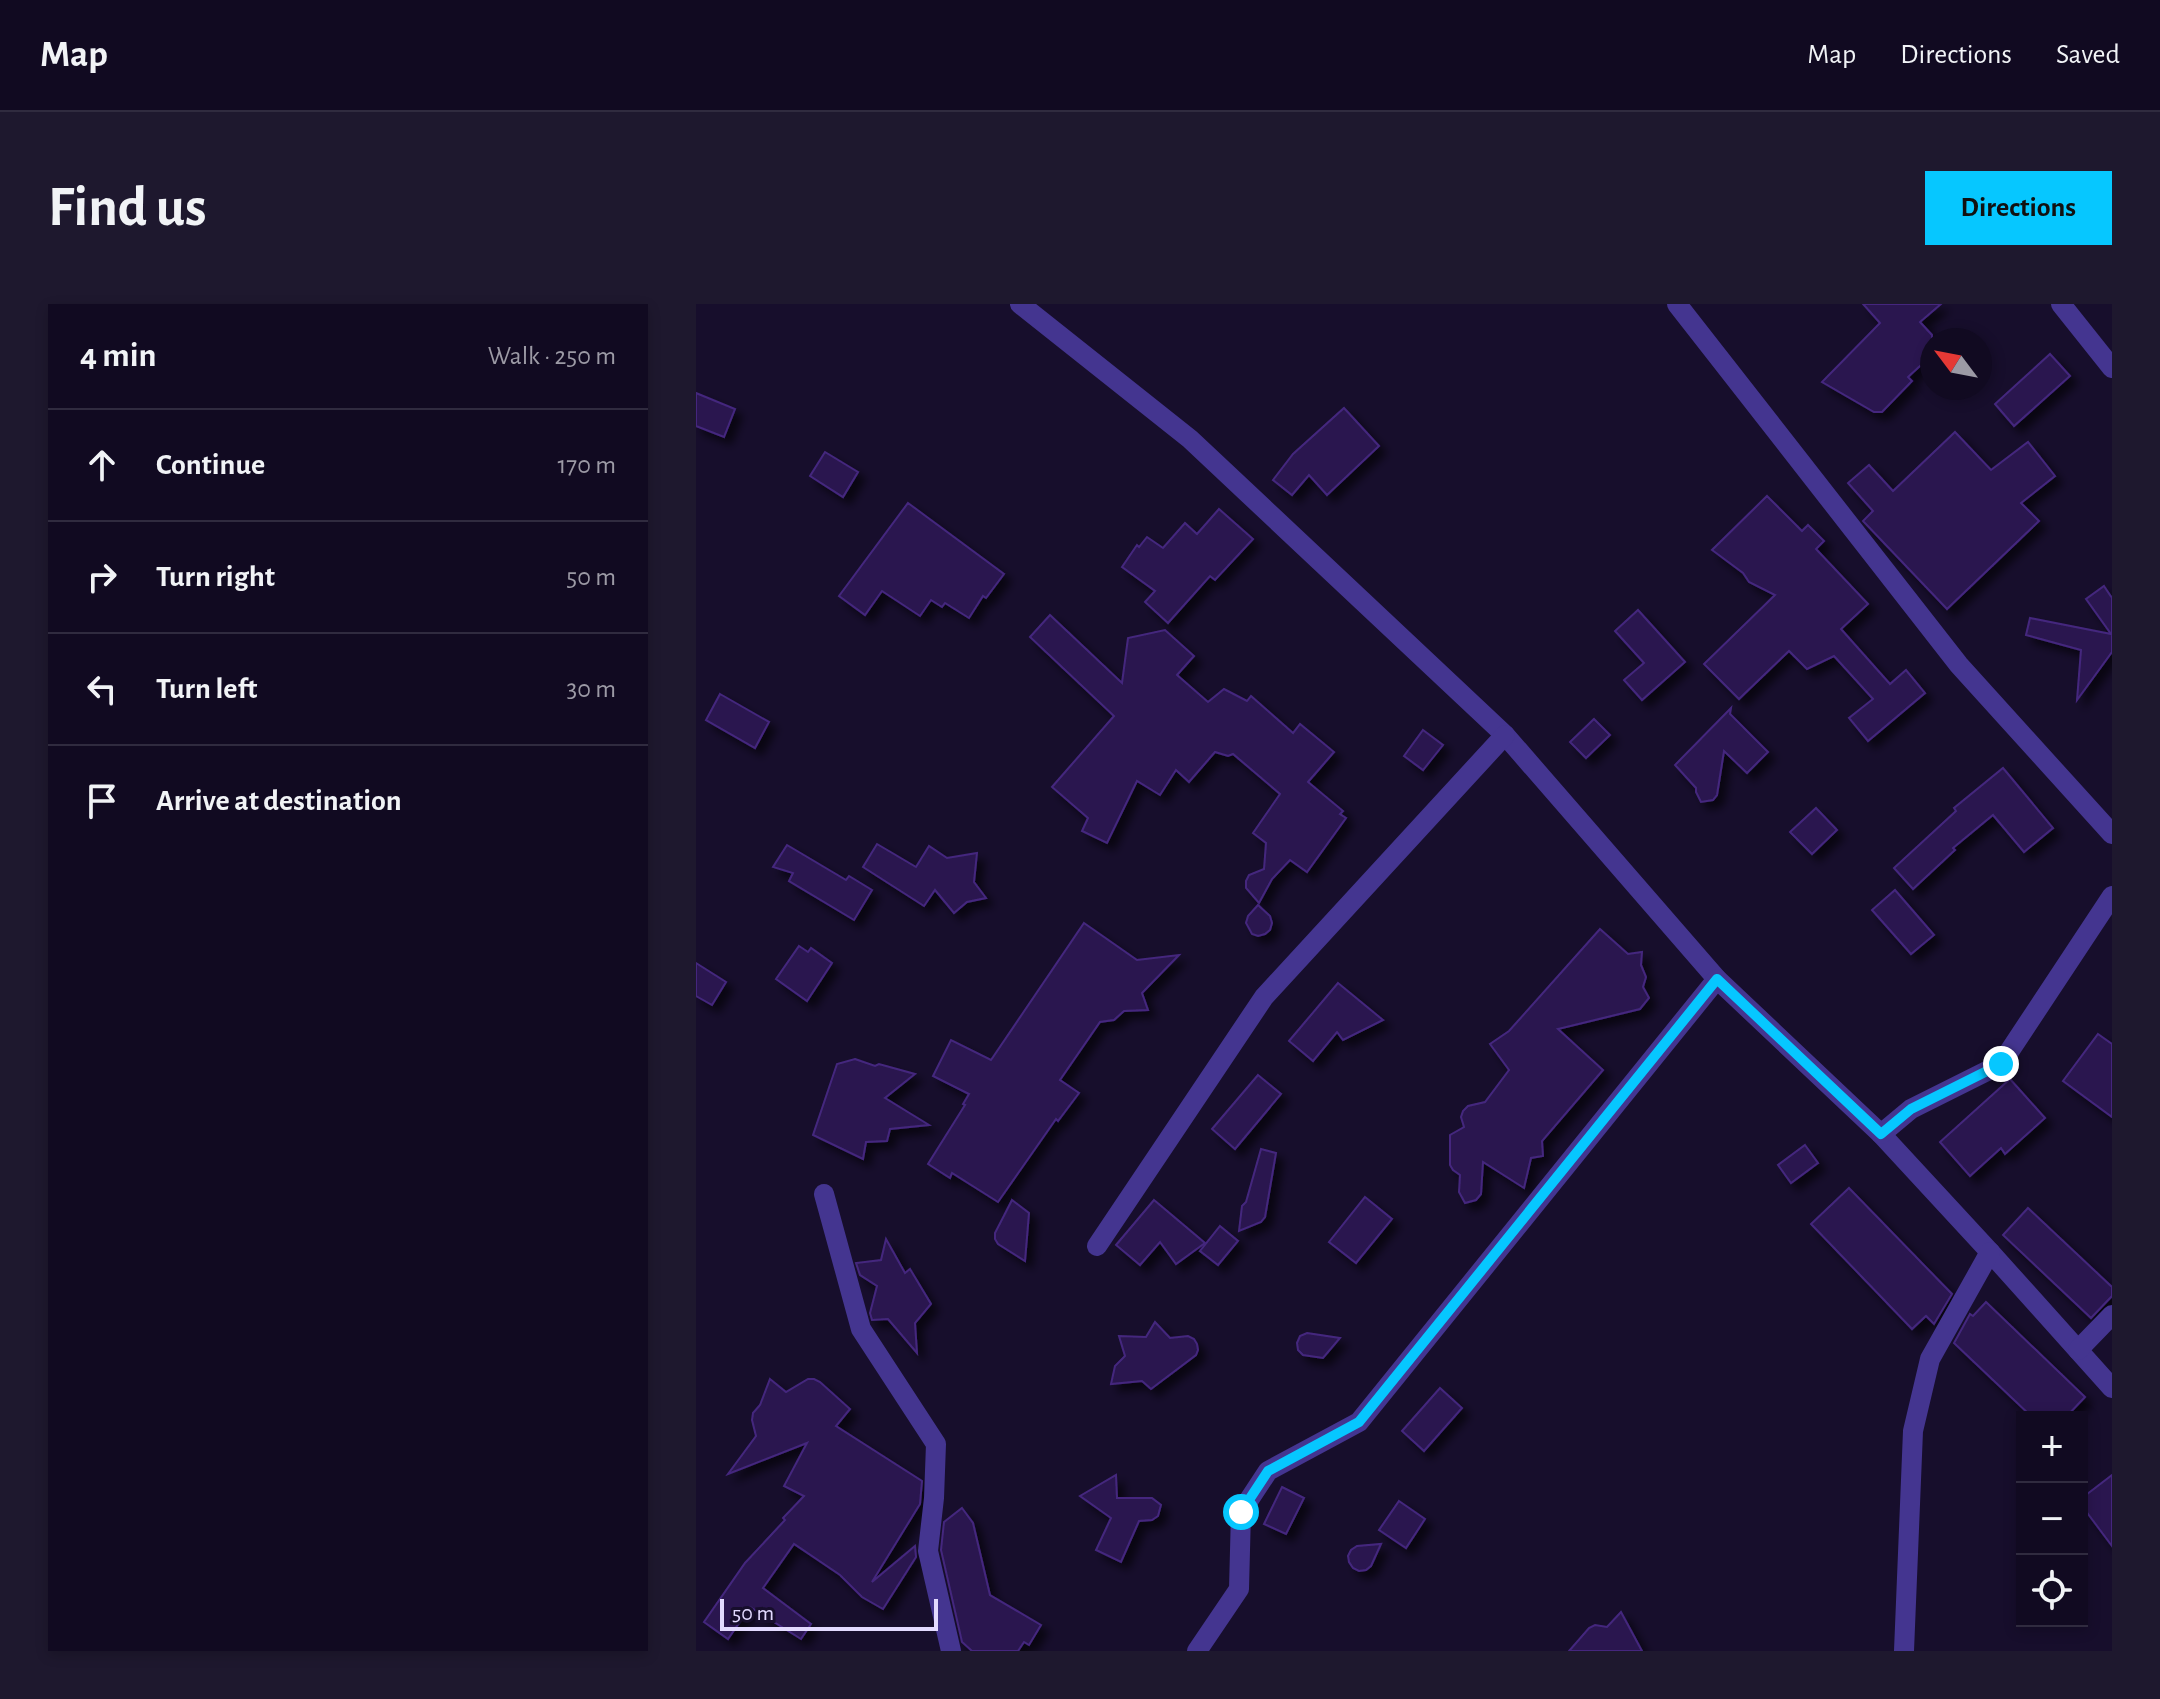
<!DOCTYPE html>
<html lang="en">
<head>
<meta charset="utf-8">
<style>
  body { margin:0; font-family:"Alegreya Sans",sans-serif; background:#1e182e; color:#f1f3f6 }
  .controls { position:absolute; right:24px; bottom:24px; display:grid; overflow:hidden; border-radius:0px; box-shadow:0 4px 12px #0003 }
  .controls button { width:72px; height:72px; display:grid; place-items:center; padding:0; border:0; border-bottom:2px solid #302b3f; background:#110a21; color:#f1f3f6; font:40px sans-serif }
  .compass { position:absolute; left:1224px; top:24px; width:72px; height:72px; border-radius:50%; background:#110a21; box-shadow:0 4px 12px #0003; rotate:302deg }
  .scale { position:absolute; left:24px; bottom:20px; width:218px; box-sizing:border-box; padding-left:8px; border:4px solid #e3daff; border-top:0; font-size:22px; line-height:28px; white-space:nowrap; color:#e3daff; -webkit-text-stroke:6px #170e2c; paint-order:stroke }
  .stop { position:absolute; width:24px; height:24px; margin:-18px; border:6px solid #06c7ff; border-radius:50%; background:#fff }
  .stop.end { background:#06c7ff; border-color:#fff; box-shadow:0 2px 8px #0008 }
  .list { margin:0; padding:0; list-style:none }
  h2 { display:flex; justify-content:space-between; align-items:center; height:104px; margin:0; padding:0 32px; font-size:34px }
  h2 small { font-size:26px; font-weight:400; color:#9c9aa5 }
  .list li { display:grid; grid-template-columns:52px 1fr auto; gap:24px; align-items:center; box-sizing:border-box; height:112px; padding:0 32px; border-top:2px solid #302b3f }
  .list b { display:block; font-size:30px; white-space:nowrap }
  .list em { font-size:26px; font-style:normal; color:#9c9aa5 }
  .icon { flex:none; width:44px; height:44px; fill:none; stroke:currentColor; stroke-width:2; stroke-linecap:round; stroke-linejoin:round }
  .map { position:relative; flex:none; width:1416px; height:1347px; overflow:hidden; border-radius:0px }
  header { display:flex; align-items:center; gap:48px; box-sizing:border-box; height:112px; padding:0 40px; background:#110a21; border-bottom:2px solid #302b3f }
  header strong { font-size:38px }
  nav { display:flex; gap:44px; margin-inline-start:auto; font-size:28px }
  .intro { display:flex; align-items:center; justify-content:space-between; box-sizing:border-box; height:192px; padding:0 48px }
  h1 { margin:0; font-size:56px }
  .button { padding:20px 36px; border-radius:0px; background:#06c7ff; color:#111; font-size:28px; font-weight:700 }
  main { display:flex; gap:48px; padding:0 48px }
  aside { flex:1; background:#110a21; border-radius:0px; box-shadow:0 4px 12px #0003 }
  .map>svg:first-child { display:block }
  .building { fill:#2a184f; stroke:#44287e; stroke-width:2; filter:url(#shadow) }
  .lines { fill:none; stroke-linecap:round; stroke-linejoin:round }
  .minor { stroke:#443590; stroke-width:20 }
  .route { stroke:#06c7ff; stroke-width:10 }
</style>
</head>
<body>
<header>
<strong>Map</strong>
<nav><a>Map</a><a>Directions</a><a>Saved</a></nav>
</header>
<div class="intro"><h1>Find us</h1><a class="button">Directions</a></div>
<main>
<aside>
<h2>4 min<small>Walk · 250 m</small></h2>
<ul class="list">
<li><svg class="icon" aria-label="ahead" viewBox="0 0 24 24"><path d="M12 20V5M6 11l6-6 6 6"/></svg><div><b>Continue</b></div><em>170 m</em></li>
<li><svg class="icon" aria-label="right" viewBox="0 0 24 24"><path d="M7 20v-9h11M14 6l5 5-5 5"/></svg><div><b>Turn right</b></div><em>50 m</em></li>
<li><svg class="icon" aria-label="left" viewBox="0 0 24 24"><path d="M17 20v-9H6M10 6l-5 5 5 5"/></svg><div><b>Turn left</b></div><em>30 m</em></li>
<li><svg class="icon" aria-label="arrive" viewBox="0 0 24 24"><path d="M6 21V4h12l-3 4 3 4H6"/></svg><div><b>Arrive at destination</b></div></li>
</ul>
</aside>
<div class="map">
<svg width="1416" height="1347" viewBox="0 0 1416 1347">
  <defs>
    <filter id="shadow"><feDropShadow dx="7" dy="7" stdDeviation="4" flood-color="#0009"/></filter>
  </defs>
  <rect width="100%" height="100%" fill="#170e2c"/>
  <g class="building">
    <path d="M 1167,0 L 1245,0 L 1224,18 L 1236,31 L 1236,51 L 1212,73 L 1216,77 L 1186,108 L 1178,108 L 1126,78 L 1184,19 Z"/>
    <path d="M 1354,50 L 1374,72 L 1318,122 L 1299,100 Z"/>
    <path d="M 0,89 L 39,105 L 28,133 L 0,122 Z"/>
    <path d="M 648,104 L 683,142 L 631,191 L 613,171 L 596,191 L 577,176 L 597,150 Z"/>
    <path d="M 1259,128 L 1295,166 L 1332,138 L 1359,172 L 1325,199 L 1343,217 L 1251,305 L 1167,217 L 1177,207 L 1152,179 L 1173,161 L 1197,187 Z"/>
    <path d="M 129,148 L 162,168 L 147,193 L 114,172 Z"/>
    <path d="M 1071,192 L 1106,227 L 1112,221 L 1128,237 L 1120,245 L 1172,300 L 1145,325 L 1194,380 L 1210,366 L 1229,389 L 1172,437 L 1153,414 L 1177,395 L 1138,352 L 1111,365 L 1093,347 L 1043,395 L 1008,360 L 1079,291 L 1053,278 L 1047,269 L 1016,246 Z"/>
    <path d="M 212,199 L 308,270 L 290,294 L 287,292 L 273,314 L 249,299 L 246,303 L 235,296 L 224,312 L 186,287 L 169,311 L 143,292 Z"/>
    <path d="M 523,205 L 557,235 L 519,276 L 514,272 L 472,319 L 449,298 L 459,287 L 426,263 L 441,241 L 443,243 L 451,233 L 467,244 L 489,219 L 501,230 Z"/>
    <path d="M 1408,282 L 1416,294 L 1416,348 L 1381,396 L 1385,346 L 1330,331 L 1334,314 L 1415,330 L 1390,295 Z"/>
    <path d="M 942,306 L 989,358 L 946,396 L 928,376 L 948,359 L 919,327 Z"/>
    <path d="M 354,311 L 426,379 L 432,334 L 469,326 L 498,352 L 481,371 L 512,398 L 528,385 L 551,397 L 555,392 L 597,429 L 604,420 L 638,448 L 612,478 L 647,507 L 644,510 L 650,514 L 611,568 L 594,556 L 576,575 L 563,599 L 550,584 L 550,577 L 553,571 L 568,565 L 570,539 L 557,529 L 584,490 L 537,450 L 532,452 L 519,448 L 493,478 L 480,466 L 464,491 L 441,477 L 411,539 L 386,527 L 392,514 L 356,483 L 418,412 L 334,333 Z"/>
    <path d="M 24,390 L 73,418 L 59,444 L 10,416 Z"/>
    <path d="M 1035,404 L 1034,410 L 1072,448 L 1051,469 L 1028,447 L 1021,491 L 1017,496 L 1005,498 L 1000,488 L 1000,484 L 979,461 Z"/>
    <path d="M 898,415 L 914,431 L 890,454 L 874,438 Z"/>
    <path d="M 727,426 L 747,441 L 727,466 L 708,452 Z"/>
    <path d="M 1307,464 L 1357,524 L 1328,548 L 1297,511 L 1257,544 L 1259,546 L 1217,585 L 1198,564 L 1260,507 L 1258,504 Z"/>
    <path d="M 1120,504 L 1141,526 L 1116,550 L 1094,528 Z"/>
    <path d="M 181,540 L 220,563 L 233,542 L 251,554 L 281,549 L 278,578 L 290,594 L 271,598 L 258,609 L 239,586 L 228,602 L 167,563 Z"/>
    <path d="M 91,541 L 150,576 L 153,572 L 176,586 L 158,616 L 93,577 L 97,569 L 77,563 Z"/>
    <path d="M 1199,586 L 1238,631 L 1215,650 L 1176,606 Z"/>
    <path d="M 562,601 L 574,612 L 576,619 L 574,626 L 569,630 L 562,632 L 556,630 L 550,619 L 552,612 Z"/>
    <path d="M 388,619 L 441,656 L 483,651 L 446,689 L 452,706 L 428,707 L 418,716 L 404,718 L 364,776 L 383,789 L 362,817 L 360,815 L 302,898 L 256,869 L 254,874 L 232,860 L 269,801 L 267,800 L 273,790 L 237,772 L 255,736 L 295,756 Z"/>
    <path d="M 904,625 L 932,650 L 946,648 L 945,661 L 950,673 L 947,683 L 953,694 L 944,705 L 862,725 L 907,766 L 846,837 L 847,852 L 835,854 L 828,884 L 787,858 L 785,890 L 780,896 L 769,899 L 763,888 L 764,871 L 757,866 L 754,861 L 754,831 L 768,823 L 765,813 L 767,807 L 772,802 L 789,798 L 813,766 L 794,740 L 813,727 Z"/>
    <path d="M 103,642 L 112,648 L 115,644 L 136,659 L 111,697 L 80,675 Z"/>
    <path d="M 0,659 L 30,678 L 16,701 L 0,692 Z"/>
    <path d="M 642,679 L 687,716 L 647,736 L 641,728 L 617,757 L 593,737 Z"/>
    <path d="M 1402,730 L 1416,740 L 1416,813 L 1367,777 Z"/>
    <path d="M 159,755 L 179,762 L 183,760 L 219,770 L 189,794 L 233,821 L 194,825 L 191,837 L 170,838 L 167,855 L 117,831 L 141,760 Z"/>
    <path d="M 562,771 L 585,790 L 539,845 L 516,825 Z"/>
    <path d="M 1314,775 L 1349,814 L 1309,850 L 1305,844 L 1274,872 L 1244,838 Z"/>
    <path d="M 1109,841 L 1122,859 L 1095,879 L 1082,861 Z"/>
    <path d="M 565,845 L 580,849 L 569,913 L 565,918 L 543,927 L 546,902 L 550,898 Z"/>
    <path d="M 1153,884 L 1256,990 L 1238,1020 L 1230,1012 L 1216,1025 L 1115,920 Z"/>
    <path d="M 669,893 L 696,915 L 660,959 L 633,938 Z"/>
    <path d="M 316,896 L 333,909 L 329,957 L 302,940 L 299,935 L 299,929 Z"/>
    <path d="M 458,896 L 509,939 L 480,960 L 464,938 L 444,961 L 420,941 Z"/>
    <path d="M 1332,904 L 1416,983 L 1416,992 L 1395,1014 L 1307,931 Z"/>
    <path d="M 524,922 L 542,937 L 522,961 L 504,947 Z"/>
    <path d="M 190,935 L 209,969 L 214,965 L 235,1000 L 219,1019 L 221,1049 L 192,1015 L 176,1016 L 174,1009 L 181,982 L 164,971 L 160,959 L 185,956 Z"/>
    <path d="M 1290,998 L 1389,1093 L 1370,1113 L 1336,1113 L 1258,1039 L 1274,1010 L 1277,1012 Z"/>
    <path d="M 459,1018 L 474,1034 L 492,1032 L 498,1035 L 501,1040 L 502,1046 L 500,1051 L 455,1085 L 446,1077 L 415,1080 L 419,1062 L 429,1052 L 423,1032 L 450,1033 Z"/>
    <path d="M 611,1029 L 644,1034 L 627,1054 L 607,1051 L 602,1046 L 601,1039 L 604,1032 Z"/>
    <path d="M 74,1075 L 90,1088 L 112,1075 L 118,1075 L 124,1078 L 154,1105 L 140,1122 L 226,1177 L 224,1200 L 176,1278 L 219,1242 L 220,1253 L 187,1305 L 166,1293 L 144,1271 L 98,1240 L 67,1284 L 115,1320 L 105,1335 L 54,1303 L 32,1335 L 8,1318 L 49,1259 L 89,1216 L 87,1214 L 108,1192 L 88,1182 L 111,1139 L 32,1170 L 60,1132 L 56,1116 L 57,1109 L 64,1101 Z"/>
    <path d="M 744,1084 L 766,1104 L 728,1147 L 706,1127 Z"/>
    <path d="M 420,1171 L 421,1194 L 456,1194 L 465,1201 L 462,1212 L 456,1216 L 443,1217 L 425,1258 L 400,1246 L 415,1214 L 384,1192 Z"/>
    <path d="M 1416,1171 L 1416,1242 L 1386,1202 L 1386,1194 Z"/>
    <path d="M 586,1183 L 608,1194 L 590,1230 L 568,1220 Z"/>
    <path d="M 703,1197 L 729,1215 L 710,1244 L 683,1226 Z"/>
    <path d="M 266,1204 L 277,1219 L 294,1291 L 345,1321 L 333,1341 L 328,1338 L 322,1347 L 276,1347 L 266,1338 L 245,1246 L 248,1218 Z"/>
    <path d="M 685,1240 L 675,1262 L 670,1266 L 663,1267 L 657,1264 L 653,1258 L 652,1252 L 655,1246 L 661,1242 Z"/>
    <path d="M 925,1308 L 946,1347 L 873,1347 L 893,1324 L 899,1321 L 911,1323 Z"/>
  </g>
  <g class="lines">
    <g class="minor">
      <path d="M 324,0 L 494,135 L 809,431 L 1021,675 L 1185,830 L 1294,948 L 1416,1084"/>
      <path d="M 981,0 L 1263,361 L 1416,530"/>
      <path d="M 1365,0 L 1416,64"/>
      <path d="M 1185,830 L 1215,805 L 1305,760 L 1416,592"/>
      <path d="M 128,890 L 165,1025 L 240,1140 L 238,1194 L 232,1247 L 255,1347"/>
      <path d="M 401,942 L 568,693 L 809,431"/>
      <path d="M 1382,1046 L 1416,1011"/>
      <path d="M 501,1347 L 543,1285 L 545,1208 L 572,1167 L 663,1118 L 1021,675"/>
      <path d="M 1208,1347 L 1217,1127 L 1234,1055 L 1294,948"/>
    </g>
  </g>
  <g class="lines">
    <path class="route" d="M 545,1208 L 572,1167 L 663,1118 L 1021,675 L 1185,830 L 1215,805 L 1305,760"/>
  </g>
</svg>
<div class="controls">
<button>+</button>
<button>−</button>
<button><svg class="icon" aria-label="locate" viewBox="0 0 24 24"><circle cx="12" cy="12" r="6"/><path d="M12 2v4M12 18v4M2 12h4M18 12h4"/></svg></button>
</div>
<svg class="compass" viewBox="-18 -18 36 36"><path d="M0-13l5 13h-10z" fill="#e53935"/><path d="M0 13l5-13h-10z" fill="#9c9aa5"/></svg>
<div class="scale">50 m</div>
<div class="stop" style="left:545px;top:1208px"></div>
<div class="stop end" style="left:1305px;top:760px"></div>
</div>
</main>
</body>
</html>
